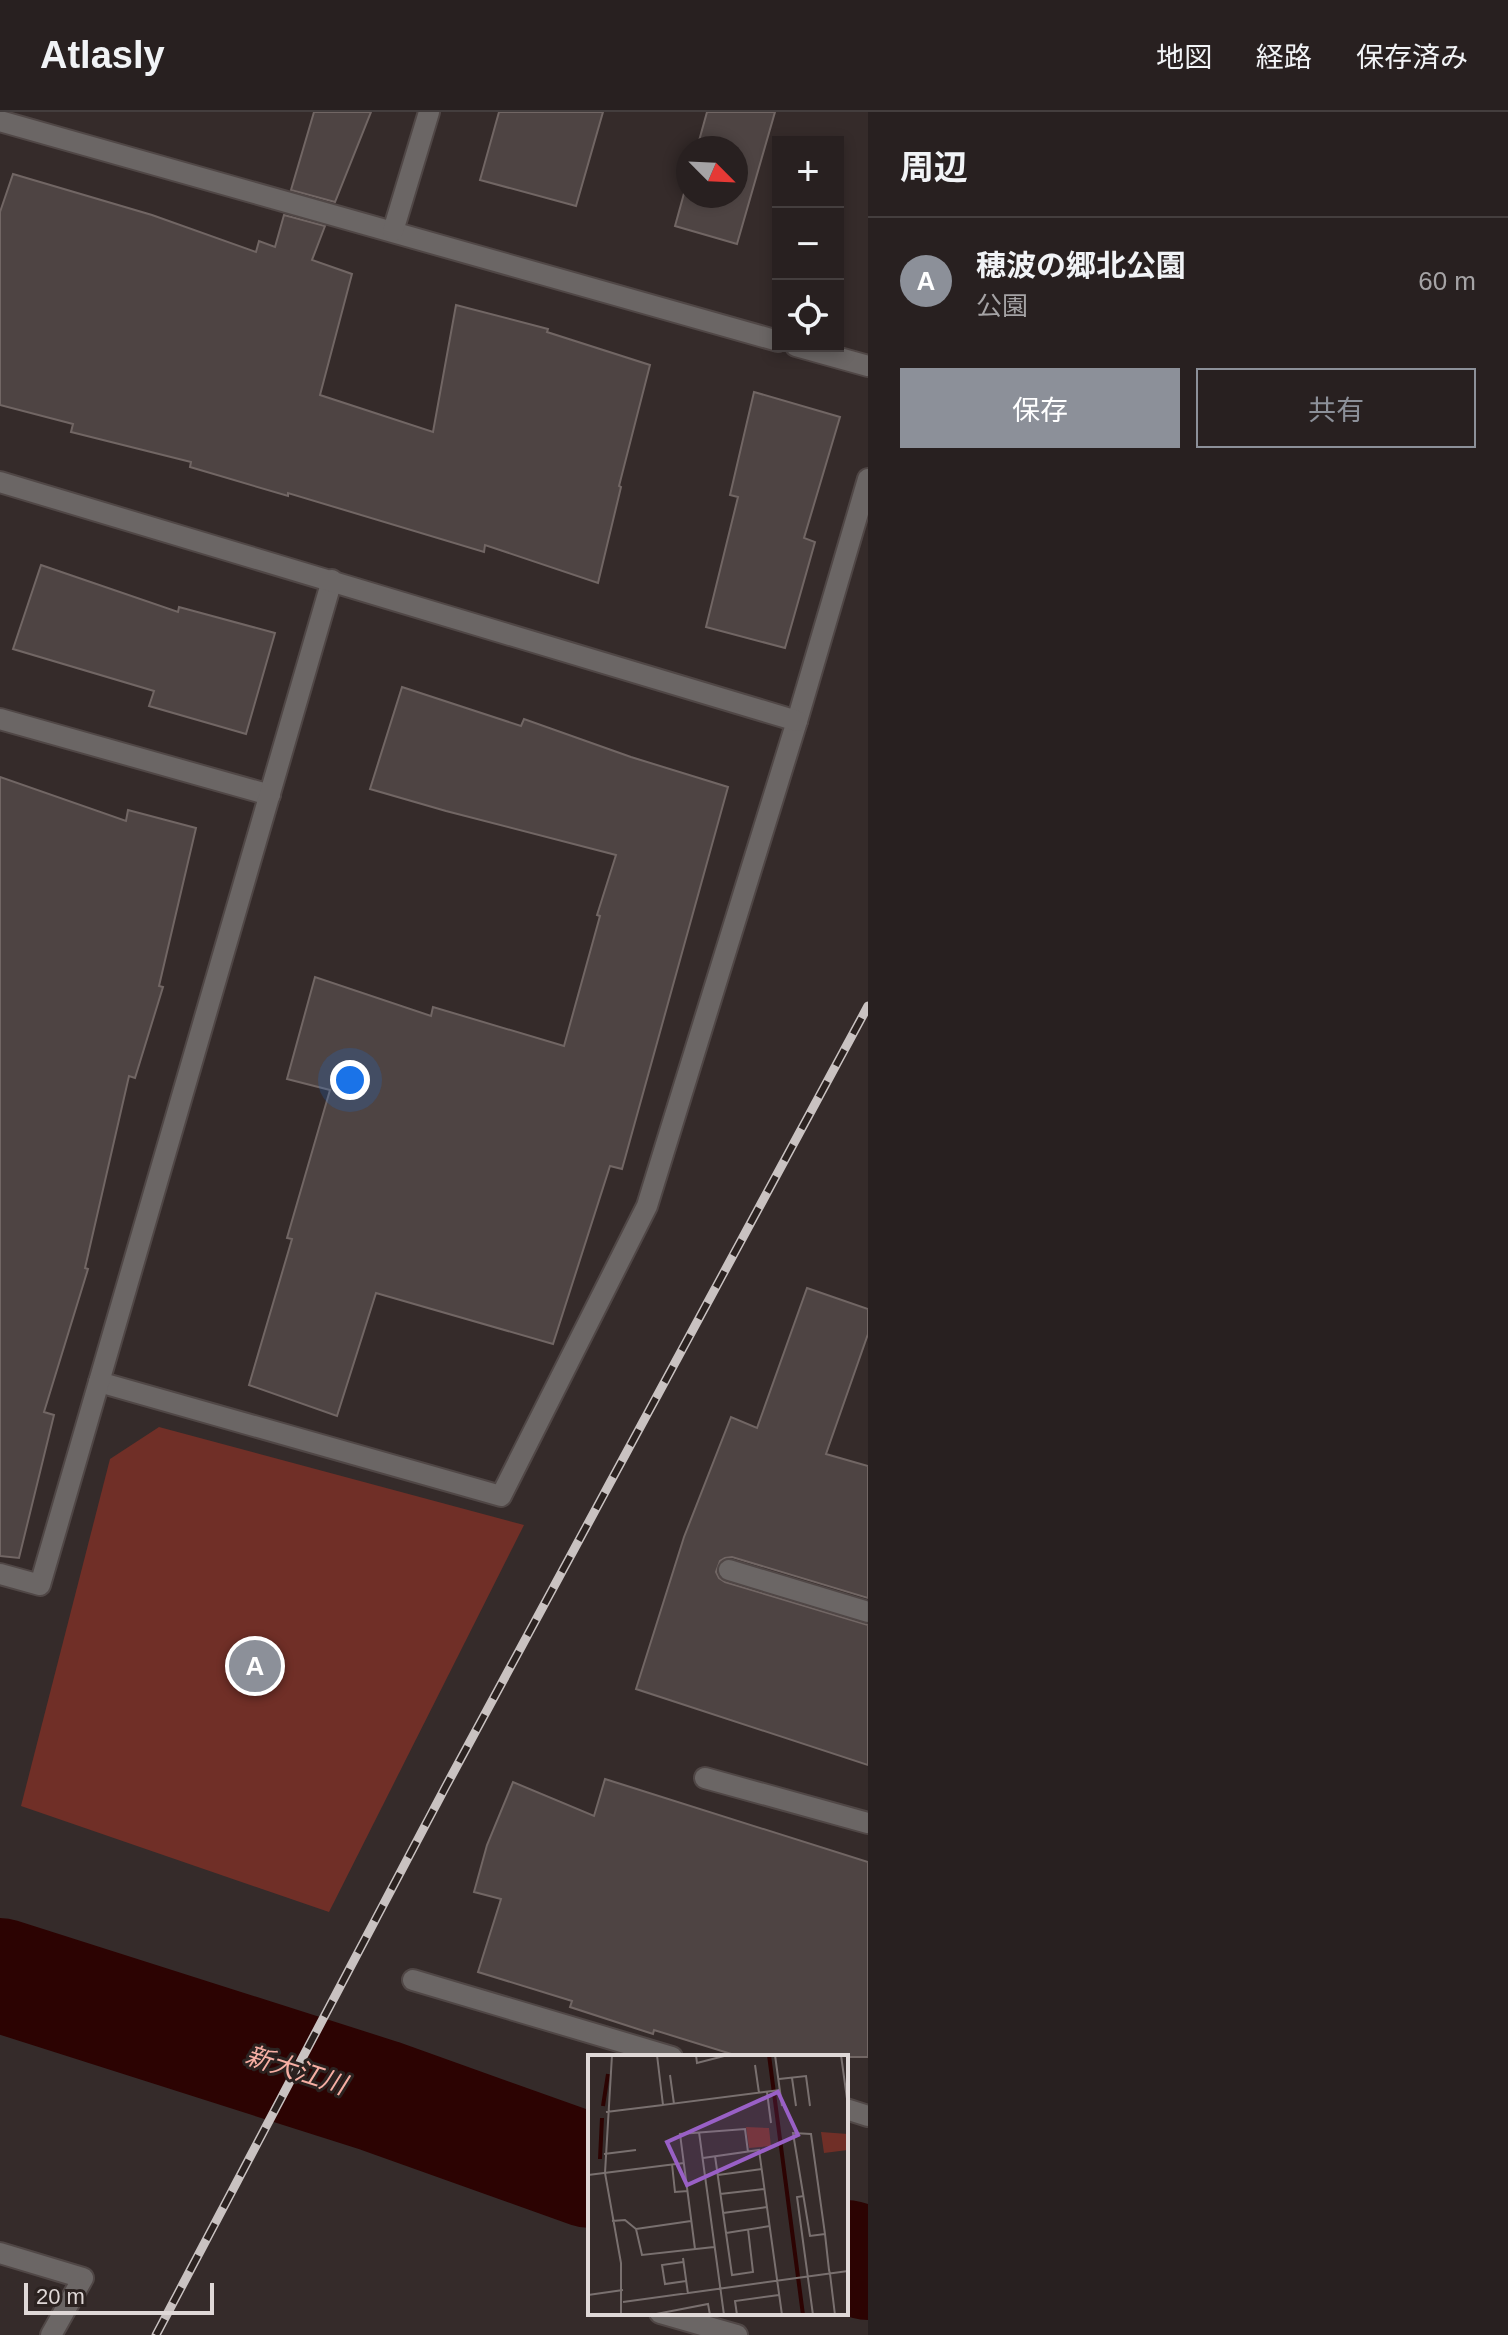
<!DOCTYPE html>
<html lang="ja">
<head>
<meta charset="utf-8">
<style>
  body { margin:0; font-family:Helvetica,"Noto Sans JP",sans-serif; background:#342d2d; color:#f1f3f6 }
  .controls { position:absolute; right:24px; top:24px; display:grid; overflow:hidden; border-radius:0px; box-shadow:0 4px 12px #0003 }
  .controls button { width:72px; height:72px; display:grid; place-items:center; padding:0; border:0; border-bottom:2px solid #443e3e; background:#282020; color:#f1f3f6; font:40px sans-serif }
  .compass { position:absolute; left:676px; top:24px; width:72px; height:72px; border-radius:50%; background:#282020; box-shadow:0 4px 12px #0003; rotate:114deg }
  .scale { position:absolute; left:24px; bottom:20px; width:190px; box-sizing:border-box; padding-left:8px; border:4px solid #dfd8d7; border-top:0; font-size:22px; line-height:28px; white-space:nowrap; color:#dfd8d7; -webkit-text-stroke:6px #2b2220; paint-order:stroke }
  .you { position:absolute; left:350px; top:968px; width:28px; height:28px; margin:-20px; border:6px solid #fff; border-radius:50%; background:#1a73e8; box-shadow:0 0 0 12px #1a73e833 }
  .badge { display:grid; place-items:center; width:52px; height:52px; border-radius:50%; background:#8c9099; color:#fff; font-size:26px; font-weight:700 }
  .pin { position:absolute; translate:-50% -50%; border:4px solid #fff; box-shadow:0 2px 8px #0006 }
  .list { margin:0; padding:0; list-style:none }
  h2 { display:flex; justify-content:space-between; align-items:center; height:104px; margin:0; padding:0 32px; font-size:34px }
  h2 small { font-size:26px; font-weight:400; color:#a5a3a5 }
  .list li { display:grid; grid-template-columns:52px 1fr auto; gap:24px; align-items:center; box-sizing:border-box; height:128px; padding:0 32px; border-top:2px solid #443e3e }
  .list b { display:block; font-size:30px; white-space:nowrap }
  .list p { margin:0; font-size:26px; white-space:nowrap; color:#a5a3a5 }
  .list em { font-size:26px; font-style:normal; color:#a5a3a5 }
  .actions { display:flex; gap:16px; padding:24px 32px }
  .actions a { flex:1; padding:18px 0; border:2px solid #8c9099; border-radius:0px; text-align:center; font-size:28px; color:#8c9099 }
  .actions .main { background:#8c9099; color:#fff }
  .icon { flex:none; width:44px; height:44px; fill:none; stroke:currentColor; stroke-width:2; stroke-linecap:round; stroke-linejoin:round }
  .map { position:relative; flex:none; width:868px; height:2223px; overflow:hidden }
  header { display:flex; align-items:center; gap:48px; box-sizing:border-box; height:112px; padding:0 40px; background:#282020; border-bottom:2px solid #443e3e }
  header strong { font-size:38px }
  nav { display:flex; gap:44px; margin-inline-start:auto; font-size:28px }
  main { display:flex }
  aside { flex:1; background:#282020 }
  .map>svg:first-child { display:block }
  .green { fill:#702f27 }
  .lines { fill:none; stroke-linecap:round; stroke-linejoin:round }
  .river { stroke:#2c0302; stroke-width:114 }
  .building { fill:#4e4443; stroke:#716664; stroke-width:2 }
  .minor-casing { stroke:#504746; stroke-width:24 }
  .tertiary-casing { stroke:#504746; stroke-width:24 }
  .minor { stroke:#6b6665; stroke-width:20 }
  .tertiary { stroke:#6b6665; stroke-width:20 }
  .rail-casing { stroke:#c9c2c1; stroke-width:9 }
  .rail { stroke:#2b2220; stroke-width:6; stroke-dasharray:18; stroke-linecap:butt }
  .labels { text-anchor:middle; stroke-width:6; stroke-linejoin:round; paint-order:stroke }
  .water-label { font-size:26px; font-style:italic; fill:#f6aea3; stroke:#2b2220 }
  .inset-river { fill:none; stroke:#2c0302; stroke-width:4 }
  .inset-road { fill:none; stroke:#79706f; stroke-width:2 }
  .view { fill:#9960c6; fill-opacity:0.15; stroke:#9960c6; stroke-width:4 }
  .inset-edge { fill:none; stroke:#dfd8d7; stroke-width:4 }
</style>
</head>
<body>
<header>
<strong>Atlasly</strong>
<nav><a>地図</a><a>経路</a><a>保存済み</a></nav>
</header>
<main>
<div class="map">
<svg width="868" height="2223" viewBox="0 0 868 2223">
  <rect width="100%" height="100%" fill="#352b2a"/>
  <path class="green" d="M 159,1315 L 524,1413 L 329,1800 L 21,1694 L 110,1347 Z"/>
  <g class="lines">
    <g class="river">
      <path d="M 0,1863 L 380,1984 L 590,2059"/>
      <path d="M 846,2145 L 868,2151"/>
    </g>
  </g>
  <g class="building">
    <path d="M 314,0 L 371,0 L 335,90 L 291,78 Z"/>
    <path d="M 499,0 L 603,0 L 576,94 L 480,68 Z"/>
    <path d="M 707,0 L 775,0 L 737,132 L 675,114 L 688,67 L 688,84 L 736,84 L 736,36 L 697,36 Z"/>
    <path d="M 13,62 L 152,103 L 256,140 L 259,129 L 275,135 L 284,103 L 325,114 L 312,148 L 352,162 L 320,283 L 433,320 L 456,193 L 548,217 L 547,220 L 650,253 L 619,374 L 621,375 L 598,471 L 485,433 L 484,440 L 288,381 L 288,384 L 190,355 L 191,350 L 71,320 L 73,312 L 0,293 L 0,100 Z"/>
    <path d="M 754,280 L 840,305 L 804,426 L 815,430 L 785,536 L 706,515 L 738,385 L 730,383 Z"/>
    <path d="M 41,453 L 178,500 L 179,495 L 275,521 L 246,622 L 149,594 L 154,579 L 13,537 Z"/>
    <path d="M 402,575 L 521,614 L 524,607 L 631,645 L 728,675 L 622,1057 L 610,1054 L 553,1232 L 376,1181 L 337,1304 L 249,1273 L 292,1127 L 287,1126 L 330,978 L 287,967 L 315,865 L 431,904 L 433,895 L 564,934 L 600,804 L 597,803 L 616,743 L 446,699 L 370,677 Z"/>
    <path d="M 0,665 L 126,709 L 128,698 L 196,716 L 159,874 L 163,875 L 135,966 L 129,964 L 85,1156 L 88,1157 L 44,1300 L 54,1303 L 19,1446 L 0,1444 Z"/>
    <path d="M 807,1176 L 868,1197 L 868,1222 L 826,1342 L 868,1354 L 868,1486 L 732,1445 L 725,1446 L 720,1449 L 716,1460 L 719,1466 L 725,1470 L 868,1513 L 868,1653 L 636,1577 L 684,1425 L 731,1305 L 757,1316 Z"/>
    <path d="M 605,1667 L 868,1750 L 868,1945 L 741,1945 L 654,1918 L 653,1922 L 570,1895 L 572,1889 L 478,1860 L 501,1787 L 474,1780 L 487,1733 L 513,1670 L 594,1704 Z"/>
  </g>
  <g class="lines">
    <g class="minor-casing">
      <g id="minor">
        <path d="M 0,9 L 778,229"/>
        <path d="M 393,119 L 429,0"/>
        <path d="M 796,234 L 868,254"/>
        <path d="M 0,607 L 270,683"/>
        <path d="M 99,1270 L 501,1384 L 647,1094 L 797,609 L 868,367"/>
        <path d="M 729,1458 L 868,1500"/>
        <path d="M 0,1462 L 40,1473 L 332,468"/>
        <path d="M 705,1666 L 868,1711"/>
        <path d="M 413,1868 L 672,1945"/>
        <path d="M 846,1997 L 868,2004"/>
        <path d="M 0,2141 L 83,2166 L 51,2223"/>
      </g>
    </g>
    <g class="tertiary-casing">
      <g id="tertiary">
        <path d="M 0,370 L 797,609"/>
        <path d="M 660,2201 L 737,2223"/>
      </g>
    </g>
    <use href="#minor" class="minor"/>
    <use href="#tertiary" class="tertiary"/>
    <g class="rail-casing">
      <path id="rail" d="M 156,2223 L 446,1674 L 868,894"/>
    </g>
    <use href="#rail" class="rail"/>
  </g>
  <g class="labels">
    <g class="water-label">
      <text transform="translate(296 1958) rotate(18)" y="9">新大江川</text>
    </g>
  </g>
  <g transform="translate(588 1943)">
    <rect width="260" height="260" fill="#352b2a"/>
    <path d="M 158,72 L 181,73 L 183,91 L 161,93 ZM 233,77 L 260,79 L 260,95 L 236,98 Z" fill="#702f27"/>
    <path class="inset-river" d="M 181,0 L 215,260M 15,51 L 20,19M 12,104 L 14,63"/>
    <path class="inset-road" d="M 24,0 L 17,118 L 33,208 L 33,260M 69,0 L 75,50 L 192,35M 108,0 L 109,8 L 140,0M 187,0 L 194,51M 253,0 L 260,51M 167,10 L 171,38M 82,20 L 86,49M 204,23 L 208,51M 191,24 L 218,21 L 222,51M 179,37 L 183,68M 18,57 L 75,50M 111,77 L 136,260M 16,99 L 48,95M 127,101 L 144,220 L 165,217 L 160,174M 115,103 L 171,95 L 194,260M 84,109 L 87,137 L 100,136M 0,120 L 96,108M 130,120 L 174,114M 132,139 L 177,134M 216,141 L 209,142 L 225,260M 135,158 L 179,152M 24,166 L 37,165 L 48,174 L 54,200 L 126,192M 48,174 L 103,166M 138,178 L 182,171M 237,179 L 222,181 L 205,78 L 223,79 L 237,179 L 241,215 L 242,219 L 247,260M 107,194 L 92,79 L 157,74 L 160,97M 95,203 L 100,239M 95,207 L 74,210 L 77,229 L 98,226M 0,240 L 35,235M 35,247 L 260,216M 63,260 L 120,249 L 122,260M 149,260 L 147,246 L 191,240"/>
    <path class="view" d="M 190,37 L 210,80 L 99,130 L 79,87 Z"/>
    <rect width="260" height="260" class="inset-edge"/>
  </g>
</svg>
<div class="controls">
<button>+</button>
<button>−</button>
<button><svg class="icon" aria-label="locate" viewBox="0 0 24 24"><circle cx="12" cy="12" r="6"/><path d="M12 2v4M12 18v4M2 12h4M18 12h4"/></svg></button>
</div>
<svg class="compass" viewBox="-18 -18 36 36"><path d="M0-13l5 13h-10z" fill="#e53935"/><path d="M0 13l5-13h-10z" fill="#a5a3a5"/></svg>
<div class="scale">20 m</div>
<div class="you"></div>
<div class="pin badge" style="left:255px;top:1554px">A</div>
</div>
<aside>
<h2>周辺<small></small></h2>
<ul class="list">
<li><span class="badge">A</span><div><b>穂波の郷北公園</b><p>公園</p></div><em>60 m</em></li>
</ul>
<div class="actions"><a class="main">保存</a><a>共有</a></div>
</aside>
</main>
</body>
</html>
